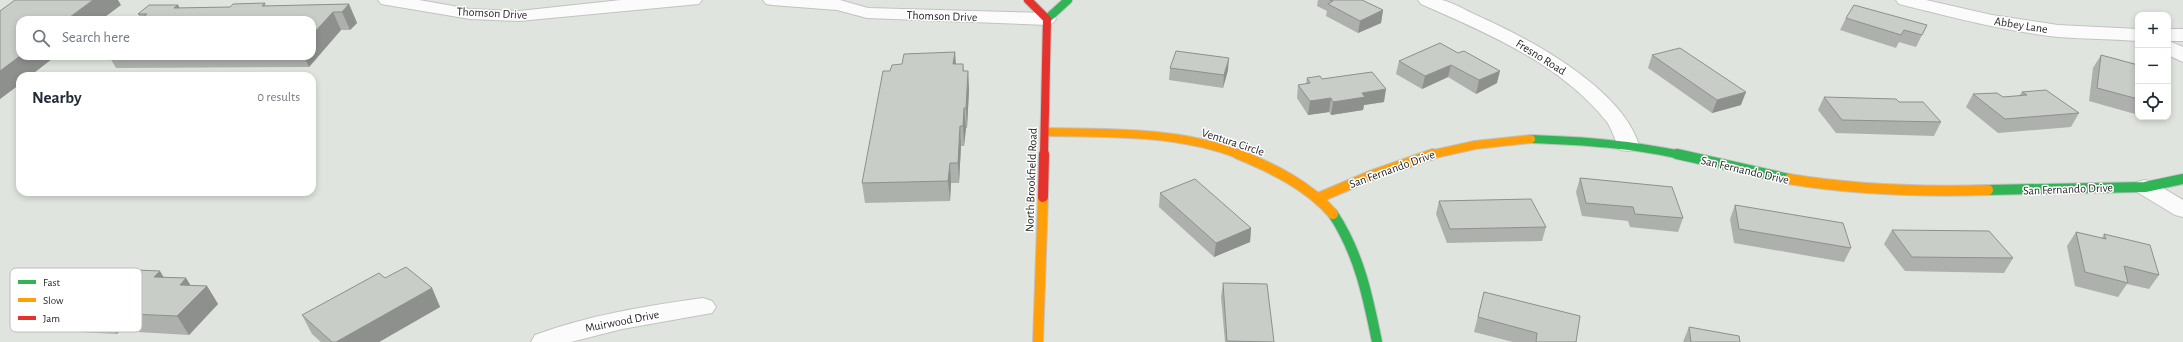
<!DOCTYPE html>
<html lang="en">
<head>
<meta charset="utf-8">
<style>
  body { margin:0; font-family:"Alegreya Sans",sans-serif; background:#f2f2f3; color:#1f2937 }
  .controls { position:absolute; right:12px; top:12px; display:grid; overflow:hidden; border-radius:8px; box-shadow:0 2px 6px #0003 }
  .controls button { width:36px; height:36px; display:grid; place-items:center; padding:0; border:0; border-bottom:1px solid #e0e1e3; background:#fff; color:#1f2937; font:20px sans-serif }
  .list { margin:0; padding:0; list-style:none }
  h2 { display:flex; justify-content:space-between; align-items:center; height:52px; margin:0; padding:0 16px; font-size:17px }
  h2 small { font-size:13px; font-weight:400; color:#747a83 }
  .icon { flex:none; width:22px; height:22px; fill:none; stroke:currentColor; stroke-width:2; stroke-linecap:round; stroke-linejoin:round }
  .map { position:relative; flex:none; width:2183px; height:342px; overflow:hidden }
  .search { position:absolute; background:#fff; box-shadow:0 2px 6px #0003; left:16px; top:16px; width:300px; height:44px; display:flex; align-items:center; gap:10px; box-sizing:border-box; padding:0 14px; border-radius:12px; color:#747a83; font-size:15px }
  .panel { position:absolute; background:#fff; box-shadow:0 2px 6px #0003; left:16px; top:72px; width:300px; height:124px; border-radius:12px }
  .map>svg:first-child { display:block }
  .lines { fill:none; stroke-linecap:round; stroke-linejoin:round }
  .street-casing { stroke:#c3c2c2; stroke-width:2 }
  .fast-far1-casing { stroke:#c3c2c2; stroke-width:10 }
  .fast-casing { stroke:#c3c2c2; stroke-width:12 }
  .slow-far1-casing { stroke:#c3c2c2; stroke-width:10 }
  .slow-casing { stroke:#c3c2c2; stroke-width:12 }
  .jam-far1-casing { stroke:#c3c2c2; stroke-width:10 }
  .jam-casing { stroke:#c3c2c2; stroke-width:12 }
  .street { fill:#fafbfa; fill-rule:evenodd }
  .fast-far1 { stroke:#30b455; stroke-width:8 }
  .fast { stroke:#30b455; stroke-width:10 }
  .slow-far1 { stroke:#ff9f0a; stroke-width:8 }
  .slow { stroke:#ff9f0a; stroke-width:10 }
  .jam-far1 { stroke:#e5322d; stroke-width:8 }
  .jam { stroke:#e5322d; stroke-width:10 }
  .wall { fill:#adb0ac }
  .shaded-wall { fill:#8d908c }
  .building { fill:#c9cdc8; stroke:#8d908c }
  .labels { text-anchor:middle; stroke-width:3; stroke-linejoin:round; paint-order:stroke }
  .street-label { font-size:12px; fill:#272727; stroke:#fff }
  .key { fill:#fff; stroke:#bebebe; stroke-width:1 }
  .key-label { font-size:11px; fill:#272727 }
</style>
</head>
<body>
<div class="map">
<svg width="2183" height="342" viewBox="0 0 2183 342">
  <rect width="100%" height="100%" fill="#dfe4de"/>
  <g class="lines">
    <g class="street-casing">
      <g id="street">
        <path d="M 378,0 L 419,0 L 470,9 L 519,11 L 621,0 L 702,0 L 699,4 L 519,21 L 470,19 L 387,5 L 381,4 Z"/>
        <path d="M 763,0 L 840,0 L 868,8 L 1047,13 L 1053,15 L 1056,19 L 1053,23 L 1047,25 L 867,18 L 837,10 L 772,5 L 766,4 Z"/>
        <path d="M 1418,0 C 1426,0 1435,0 1442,0 C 1454,3 1465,10 1476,15 C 1528,38 1621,87 1639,145 L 1636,150 L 1628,151 L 1620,150 C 1615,141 1613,131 1607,122 C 1561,64 1487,33 1421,4 Z"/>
        <path d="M 1896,0 L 1926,0 L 1992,15 L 2058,25 L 2138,29 L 2138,41 C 2111,39 2085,39 2058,37 C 2004,31 1951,17 1899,4 Z"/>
        <path d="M 2168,29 L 2183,29 L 2183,41 L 2169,41 L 2183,47 L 2183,62 L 2168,55 Z"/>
        <path d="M 2145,180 L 2153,182 L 2183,200 L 2183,217 L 2175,215 L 2137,192 L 2134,187 L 2137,182 Z"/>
        <path d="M 703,298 L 712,301 L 716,307 L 712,313 L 622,329 L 571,342 L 531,342 L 535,335 C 589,315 646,306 703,298 Z"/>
      </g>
    </g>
    <g class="fast-far1-casing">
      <g id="fast-far1">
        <path d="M 1047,19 L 1068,0"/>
        <path d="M 1531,139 C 1585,141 1629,144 1681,155"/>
      </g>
    </g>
    <g class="fast-casing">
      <g id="fast">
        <path d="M 1677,154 L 1789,179"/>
        <path d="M 1988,190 L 2145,187 L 2183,179"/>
        <path d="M 1333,214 C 1359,253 1368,297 1377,342"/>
      </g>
    </g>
    <g class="slow-far1-casing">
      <g id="slow-far1">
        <path d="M 1045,132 C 1109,133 1180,131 1240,155"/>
        <path d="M 1430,155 L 1475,145 L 1531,139"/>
      </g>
    </g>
    <g class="slow-casing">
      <g id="slow">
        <path d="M 1238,154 C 1272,168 1308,185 1333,214"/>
        <path d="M 1789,179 C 1855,190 1921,192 1988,190"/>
        <path d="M 1318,198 L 1370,176 L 1433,154"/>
        <path d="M 1038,342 L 1043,197"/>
      </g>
    </g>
    <g class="jam-far1-casing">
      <path id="jam-far1" d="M 1028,0 L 1047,19 L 1044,155"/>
    </g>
    <g class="jam-casing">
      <path id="jam" d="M 1043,197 L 1044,154"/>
    </g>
    <use href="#street" class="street"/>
    <use href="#fast-far1" class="fast-far1"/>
    <use href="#fast" class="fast"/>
    <use href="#slow-far1" class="slow-far1"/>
    <use href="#slow" class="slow"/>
    <use href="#jam-far1" class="jam-far1"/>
    <use href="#jam" class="jam"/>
  </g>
  <g class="wall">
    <path d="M 15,0 L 121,5 L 20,20 L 20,56 L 61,56 L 57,59 L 52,59 L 20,76 L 20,84 L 0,99 Z"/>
    <path d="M 1318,0 L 1362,0 L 1383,10 L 1381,23 L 1358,33 L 1326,16 L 1327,11 L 1317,6 Z"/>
    <path d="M 265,3 L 266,6 L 349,4 L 357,23 L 350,30 L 341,30 L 309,67 L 116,68 L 109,56 L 312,56 L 312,20 L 141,19 L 138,14 L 178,5 L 179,8 L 230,7 Z"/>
    <path d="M 1846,18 L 1927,25 L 1916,47 L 1899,42 L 1896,48 L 1840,30 Z"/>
    <path d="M 1440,43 L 1497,83 L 1476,94 L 1448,77 L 1422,89 L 1396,74 L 1399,61 Z"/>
    <path d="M 955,52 L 956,64 L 963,64 L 964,71 L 968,71 L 969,90 L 967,128 L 966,128 L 964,146 L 961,146 L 959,183 L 951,183 L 950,201 L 865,203 L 862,183 L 890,71 L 902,64 Z"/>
    <path d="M 1652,55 L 1741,105 L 1712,113 L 1648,68 Z"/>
    <path d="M 2101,55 L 2138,65 L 2138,108 L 2135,114 L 2089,101 L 2093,68 Z"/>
    <path d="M 1170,68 L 1228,70 L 1223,88 L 1169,80 Z"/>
    <path d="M 1307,78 L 1322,79 L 1384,102 L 1364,105 L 1363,110 L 1331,115 L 1329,112 L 1308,115 L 1297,98 L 1298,85 L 1306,84 Z"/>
    <path d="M 2022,92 L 2079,113 L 2071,127 L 1998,133 L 1966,107 L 1973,94 L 2003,97 L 2019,96 Z"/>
    <path d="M 1824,97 L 1941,122 L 1934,136 L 1836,133 L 1818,110 Z"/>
    <path d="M 1580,178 L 1683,218 L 1678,232 L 1630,227 L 1628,221 L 1582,216 L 1576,192 Z"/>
    <path d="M 1160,193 L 1251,228 L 1250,242 L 1214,257 L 1159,207 Z"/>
    <path d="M 1439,201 L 1546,227 L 1542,241 L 1447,243 L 1436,214 Z"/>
    <path d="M 1735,205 L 1851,248 L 1844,262 L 1734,243 L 1730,219 Z"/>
    <path d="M 1892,230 L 2013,258 L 2004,273 L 1905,271 L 1884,244 Z"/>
    <path d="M 2076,232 L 2102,238 L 2104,234 L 2159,275 L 2149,289 L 2127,284 L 2118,297 L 2075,286 L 2067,246 Z"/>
    <path d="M 163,277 L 186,278 L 190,285 L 207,286 L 218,304 L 189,335 L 120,331 L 117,334 L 78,332 L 65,314 Z"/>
    <path d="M 385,278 L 432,288 L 440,307 L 379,342 L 321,342 L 312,334 L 302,315 Z"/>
    <path d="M 1223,283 L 1274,342 L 1225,342 L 1221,297 Z"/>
    <path d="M 1484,292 L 1576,342 L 1513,342 L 1474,332 Z"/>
    <path d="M 1689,327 L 1740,342 L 1683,342 Z"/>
  </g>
  <g class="shaded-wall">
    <path d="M 93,0 L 118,0 L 121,5 L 101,20 L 66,20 Z"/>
    <path d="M 349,4 L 357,23 L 350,30 L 342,12 Z"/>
    <path d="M 178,5 L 186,20 L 174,8 Z"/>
    <path d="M 1383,10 L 1381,23 L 1358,33 L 1360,21 Z"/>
    <path d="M 333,12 L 341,30 L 309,67 L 304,56 L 312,56 L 312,35 Z"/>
    <path d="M 955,52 L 956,71 L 953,64 Z"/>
    <path d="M 20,56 L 50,56 L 52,59 L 30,76 L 20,76 L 20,84 L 0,99 L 0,71 Z"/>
    <path d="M 55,56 L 61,56 L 57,59 Z"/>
    <path d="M 1229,58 L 1228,70 L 1223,88 L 1224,75 Z"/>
    <path d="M 1451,65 L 1448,77 L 1422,89 L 1425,76 Z"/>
    <path d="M 968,71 L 969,90 L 967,128 L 966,108 Z"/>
    <path d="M 1500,71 L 1497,83 L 1476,94 L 1479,80 Z"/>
    <path d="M 1386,89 L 1384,102 L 1364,105 L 1363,110 L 1331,115 L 1333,102 L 1362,93 Z"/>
    <path d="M 1746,92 L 1741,105 L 1712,113 L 1717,100 Z"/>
    <path d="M 1331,98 L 1329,112 L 1308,115 L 1310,101 Z"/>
    <path d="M 964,108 L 966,128 L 964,146 L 963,126 Z"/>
    <path d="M 960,126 L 961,146 L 959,183 L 958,163 Z"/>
    <path d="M 950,163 L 951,183 L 950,201 L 948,181 Z"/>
    <path d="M 1251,228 L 1250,242 L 1214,257 L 1216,243 Z"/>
    <path d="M 160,271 L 171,290 L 154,277 Z"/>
    <path d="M 186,278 L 197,296 L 207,286 L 218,304 L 189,335 L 177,316 L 180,285 Z"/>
    <path d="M 432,288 L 440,307 L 379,342 L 336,342 Z"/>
    <path d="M 108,313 L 120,331 L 117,334 L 105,316 Z"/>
  </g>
  <g class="building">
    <path d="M 15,0 L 93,0 L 66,20 L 20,20 L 20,56 L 0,71 L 0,11 Z"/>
    <path d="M 1330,0 L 1362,0 L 1383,10 L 1360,21 L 1328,4 L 1333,1 Z"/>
    <path d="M 265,3 L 262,6 L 349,4 L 342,12 L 333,12 L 312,35 L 312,20 L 139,20 L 147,14 L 138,14 L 149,5 L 178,5 L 174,8 L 230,7 L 233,4 Z"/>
    <path d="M 1854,5 L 1927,25 L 1922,35 L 1904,30 L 1901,35 L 1846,18 Z"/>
    <path d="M 1440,43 L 1458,53 L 1464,51 L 1500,71 L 1479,80 L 1451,65 L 1425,76 L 1399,61 Z"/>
    <path d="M 1680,48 L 1746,92 L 1717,100 L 1652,55 Z"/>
    <path d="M 1176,51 L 1229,58 L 1224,75 L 1170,68 Z"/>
    <path d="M 955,52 L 953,64 L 963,64 L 963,71 L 968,71 L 966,108 L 964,108 L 963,126 L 960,126 L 958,163 L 950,163 L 948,181 L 862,183 L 883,71 L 890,71 L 892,65 L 902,64 L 904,54 Z"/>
    <path d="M 2101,55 L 2138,65 L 2138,99 L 2097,88 Z"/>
    <path d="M 1372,72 L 1386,89 L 1362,93 L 1365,97 L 1333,102 L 1331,98 L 1310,101 L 1298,85 L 1310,83 L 1307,78 L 1320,76 L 1322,79 Z"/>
    <path d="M 2046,90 L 2079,113 L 2005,119 L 1973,94 L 1997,93 L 2003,97 L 2027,95 L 2022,92 Z"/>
    <path d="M 1824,97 L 1896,99 L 1899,102 L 1923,102 L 1941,122 L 1842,120 Z"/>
    <path d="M 1580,178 L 1672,187 L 1683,218 L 1635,214 L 1633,207 L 1586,203 Z"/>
    <path d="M 1195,179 L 1251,228 L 1216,243 L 1160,193 Z"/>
    <path d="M 1531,199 L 1546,227 L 1450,229 L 1439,201 Z"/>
    <path d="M 1735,205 L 1843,223 L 1851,248 L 1739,229 Z"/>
    <path d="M 1892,230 L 1989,231 L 2013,258 L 1912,257 Z"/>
    <path d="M 2076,232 L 2106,239 L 2104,234 L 2150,245 L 2159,275 L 2124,266 L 2128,283 L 2085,272 Z"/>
    <path d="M 406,267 L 432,288 L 336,342 L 332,342 L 302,315 L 379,273 L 385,278 Z"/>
    <path d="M 113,269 L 160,271 L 154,277 L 186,278 L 180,285 L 207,286 L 177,316 L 108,313 L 105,316 L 65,314 Z"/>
    <path d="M 1223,283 L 1267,284 L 1274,342 L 1227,341 Z"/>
    <path d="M 1484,292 L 1580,316 L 1576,342 L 1536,342 L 1537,333 L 1478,317 Z"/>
    <path d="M 1689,327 L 1739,336 L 1740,342 L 1691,342 Z"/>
  </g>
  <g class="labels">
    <g class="street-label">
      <text transform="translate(492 13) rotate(3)" y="4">Thomson Drive</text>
      <text transform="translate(942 16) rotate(2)" y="4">Thomson Drive</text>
      <text transform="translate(2021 25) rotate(9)" y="4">Abbey Lane</text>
      <text transform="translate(1541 57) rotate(32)" y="4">Fresno Road</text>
      <text transform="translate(1233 142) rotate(18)" y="4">Ventura Circle</text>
      <text transform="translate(1392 169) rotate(-20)" y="4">San Fernando Drive</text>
      <text transform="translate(1745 170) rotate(13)" y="4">San Fernando Drive</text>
      <text transform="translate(1031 180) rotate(-88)" y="4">North Brookfield Road</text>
      <text transform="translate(2068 189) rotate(-2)" y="4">San Fernando Drive</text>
      <text transform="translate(622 321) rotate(-11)" y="4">Muirwood Drive</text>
    </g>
  </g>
  <rect x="10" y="268" width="132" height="64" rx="6" class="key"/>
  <rect x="18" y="280" width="18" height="4" fill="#30b455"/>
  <rect x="18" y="298" width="18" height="4" fill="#ff9f0a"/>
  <rect x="18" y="316" width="18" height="4" fill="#e5322d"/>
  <g class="key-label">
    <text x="43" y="286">Fast</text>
    <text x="43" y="304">Slow</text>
    <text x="43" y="322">Jam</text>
  </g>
</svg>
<div class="controls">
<button>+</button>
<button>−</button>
<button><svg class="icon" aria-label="locate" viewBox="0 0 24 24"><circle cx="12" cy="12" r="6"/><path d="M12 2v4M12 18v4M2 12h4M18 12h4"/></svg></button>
</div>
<div class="search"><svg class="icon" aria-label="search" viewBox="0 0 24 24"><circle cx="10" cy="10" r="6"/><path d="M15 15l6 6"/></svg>Search here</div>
<section class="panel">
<h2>Nearby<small>0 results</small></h2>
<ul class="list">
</ul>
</section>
</div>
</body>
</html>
